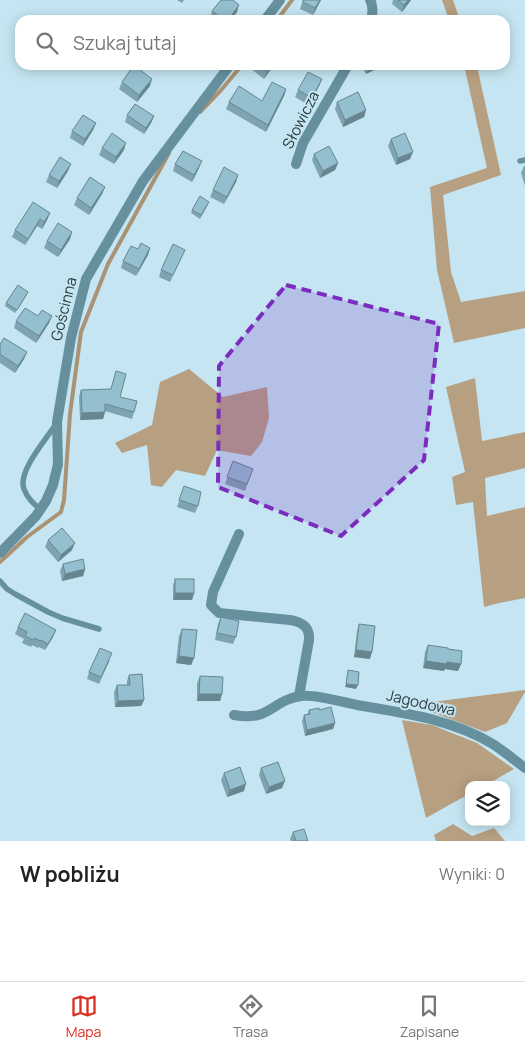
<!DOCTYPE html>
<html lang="pl">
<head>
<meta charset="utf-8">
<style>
  body { margin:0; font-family:Manrope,sans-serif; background:#f6f6f6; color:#222 }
  .controls { position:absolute; right:15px; bottom:15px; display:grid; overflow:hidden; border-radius:10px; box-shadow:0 2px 12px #0003 }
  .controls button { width:45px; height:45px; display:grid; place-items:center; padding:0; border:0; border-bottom:1px solid #e0e0e0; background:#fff; color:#222; font:25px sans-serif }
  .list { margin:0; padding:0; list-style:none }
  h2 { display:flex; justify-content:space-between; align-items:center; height:65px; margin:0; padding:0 20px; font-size:21px }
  h2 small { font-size:16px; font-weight:400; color:#767676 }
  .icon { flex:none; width:28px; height:28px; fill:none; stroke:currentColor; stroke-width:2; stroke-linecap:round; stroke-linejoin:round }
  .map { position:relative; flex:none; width:525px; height:841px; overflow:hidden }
  .search { position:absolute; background:#fff; box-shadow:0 2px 12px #0003; left:15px; right:15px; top:15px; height:55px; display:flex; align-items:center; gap:12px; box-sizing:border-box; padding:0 18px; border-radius:15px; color:#767676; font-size:19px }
  .sheet { height:140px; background:#fff }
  nav { display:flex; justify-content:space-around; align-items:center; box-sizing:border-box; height:70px; border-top:1px solid #e0e0e0; background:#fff; font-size:14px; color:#767676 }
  nav a { display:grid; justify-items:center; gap:2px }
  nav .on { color:#d93025 }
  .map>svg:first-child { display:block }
  .forest { fill:#b79f81 }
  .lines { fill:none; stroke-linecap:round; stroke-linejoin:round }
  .stream { stroke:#aa9374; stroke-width:4 }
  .lane { stroke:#66909e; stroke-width:5.5 }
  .street { stroke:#66909e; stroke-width:10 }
  .wall { fill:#7ea4b1 }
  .shaded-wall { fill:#678690 }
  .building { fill:#93bfce; stroke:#678690 }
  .marked { fill:#7b2cbf; fill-opacity:0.2; stroke:#7b2cbf; stroke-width:4; stroke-dasharray:10 6; stroke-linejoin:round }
  .labels { text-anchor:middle; stroke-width:4; stroke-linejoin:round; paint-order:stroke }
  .street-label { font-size:15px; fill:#2c393e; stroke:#c4e5f1 }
</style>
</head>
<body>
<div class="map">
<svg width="525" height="841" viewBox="0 0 525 841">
  <rect width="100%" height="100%" fill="#c4e5f1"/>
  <g class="forest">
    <path d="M 442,0 L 453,0 L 460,20 L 449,20 Z"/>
    <path d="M 464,65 L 477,66 L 501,175 L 443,195 L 451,272 L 461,302 L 525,291 L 525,328 L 454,343 L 437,270 L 430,187 L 487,168 Z"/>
    <path d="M 189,369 L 223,397 L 267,387 L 269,418 L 262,442 L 251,456 L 217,450 L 205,476 L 176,470 L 162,487 L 151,485 L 147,445 L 122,453 L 115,443 L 152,425 L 160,382 Z"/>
    <path d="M 475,378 L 482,441 L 525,432 L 525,468 L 485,478 L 487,516 L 525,507 L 525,598 L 499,603 L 484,607 L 473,502 L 456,505 L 452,477 L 465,472 L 446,387 Z"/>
    <path d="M 525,690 L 525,692 L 507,723 L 485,732 L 429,711 L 432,702 Z"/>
    <path d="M 402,720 L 432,725 L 477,743 L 514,769 L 486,785 L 469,785 L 469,794 L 426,818 Z"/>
    <path d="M 453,824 L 472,836 L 494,828 L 505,841 L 436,841 L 434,835 Z"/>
  </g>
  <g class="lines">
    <g class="stream">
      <path d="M 277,20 L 292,0"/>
      <path d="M 200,112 L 222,89 L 242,65"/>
      <path d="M 0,562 L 27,537 L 61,512 L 64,500 L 70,414 L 81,332 L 108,264 L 169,153"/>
    </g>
    <g class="lane">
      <path d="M 520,161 L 525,160"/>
      <path d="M 41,510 C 34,504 27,498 24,489 C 17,472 47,438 56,424"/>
      <path d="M 0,581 L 7,589 L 15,594 L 48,612 L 62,618 L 99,629"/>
    </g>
    <g class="street">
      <path d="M 370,0 C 373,5 373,14 371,20"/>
      <path d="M 265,20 L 280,0"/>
      <path d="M 296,164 L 303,143 L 348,65"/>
      <path d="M 239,534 L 213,592 L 211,605 L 219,613 L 290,620 C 302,622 310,627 309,640 L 299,696"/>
      <path d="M 0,553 L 36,516 L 46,501 L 53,485 L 58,464 L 57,422 L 71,338 L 86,279 L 143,181 L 230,65"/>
      <path d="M 234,715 C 270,722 272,700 301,696 C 316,694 341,702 357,705 C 403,713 451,719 491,743 C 503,750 514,760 525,768"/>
    </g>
  </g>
  <g class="wall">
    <path d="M 177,0 L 184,0 L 182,3 Z"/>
    <path d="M 303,0 L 321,0 L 313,15 L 300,9 Z"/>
    <path d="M 393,0 L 411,0 L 402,12 L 392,4 Z"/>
    <path d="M 212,11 L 237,12 L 231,20 L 213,20 L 210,18 Z"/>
    <path d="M 138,65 L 146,65 L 143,68 Z"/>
    <path d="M 253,65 L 274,65 L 264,79 L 251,69 Z"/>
    <path d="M 361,65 L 383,65 L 382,66 L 366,74 Z"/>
    <path d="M 322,79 L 319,86 L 309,105 L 295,97 L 298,90 Z"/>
    <path d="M 122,82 L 150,86 L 137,102 L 119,89 Z"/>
    <path d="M 286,89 L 284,96 L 266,132 L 226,109 L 229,102 L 262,101 Z"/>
    <path d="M 337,102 L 366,110 L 364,117 L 343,127 L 335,109 Z"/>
    <path d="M 127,115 L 154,116 L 151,123 L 144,134 L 125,122 Z"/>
    <path d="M 96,123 L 93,130 L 83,146 L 70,138 L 72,131 Z"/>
    <path d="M 391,139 L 410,159 L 396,165 L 388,146 Z"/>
    <path d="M 102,148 L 124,150 L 114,164 L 99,155 Z"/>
    <path d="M 314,154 L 338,163 L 335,170 L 320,178 L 312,160 Z"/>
    <path d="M 175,164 L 199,168 L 192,182 L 173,171 Z"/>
    <path d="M 524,166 L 525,166 L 525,186 L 521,173 Z"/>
    <path d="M 68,171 L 57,188 L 46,182 L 49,175 Z"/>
    <path d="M 238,175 L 236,182 L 224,204 L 210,197 L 213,190 Z"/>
    <path d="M 105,187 L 102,194 L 89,215 L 74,205 L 77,198 Z"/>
    <path d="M 208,205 L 200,219 L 191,213 L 192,210 Z"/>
    <path d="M 50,213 L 47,220 L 42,229 L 37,226 L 25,245 L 12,237 L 15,230 Z"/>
    <path d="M 72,232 L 70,239 L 58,257 L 44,248 L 47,241 Z"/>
    <path d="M 150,248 L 148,255 L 136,276 L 121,268 L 123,261 L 138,249 Z"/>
    <path d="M 185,250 L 170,282 L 159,277 L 161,270 Z"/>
    <path d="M 27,295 L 15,313 L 5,306 L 6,303 Z"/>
    <path d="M 38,316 L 52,316 L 49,323 L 36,343 L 14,328 L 16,321 Z"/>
    <path d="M 0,344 L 27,352 L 24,359 L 15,373 L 0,363 Z"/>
    <path d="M 116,371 L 120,397 L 134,412 L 132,419 L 105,411 L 103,419 L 80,420 L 79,397 L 81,390 L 111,389 Z"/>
    <path d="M 233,461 L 253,469 L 245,491 L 225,484 Z"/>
    <path d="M 184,486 L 198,506 L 195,513 L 177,507 Z"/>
    <path d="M 48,540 L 72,550 L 58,562 L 45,547 Z"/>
    <path d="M 63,564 L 85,569 L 83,576 L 62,581 L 60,571 Z"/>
    <path d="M 175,579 L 194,593 L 192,600 L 173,600 L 173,586 Z"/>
    <path d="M 221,617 L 236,637 L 233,644 L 215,640 L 218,624 Z"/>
    <path d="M 359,624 L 370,659 L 354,657 L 357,631 Z"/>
    <path d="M 18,627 L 53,637 L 45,650 L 39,647 L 38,648 L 32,645 L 31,647 L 22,643 L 24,639 L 15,634 Z"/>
    <path d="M 182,629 L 194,658 L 191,665 L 176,663 L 179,636 Z"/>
    <path d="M 428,645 L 448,649 L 461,664 L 458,671 L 445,669 L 444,671 L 423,668 L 425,652 Z"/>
    <path d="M 110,660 L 99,684 L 87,679 L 89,672 Z"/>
    <path d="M 129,675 L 144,700 L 141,706 L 115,707 L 114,692 L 117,685 L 127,685 L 127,681 Z"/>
    <path d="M 200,676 L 222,694 L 220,701 L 197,701 L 197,683 Z"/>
    <path d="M 309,710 L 319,710 L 335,723 L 333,729 L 305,736 L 302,721 L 304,715 L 307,715 Z"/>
    <path d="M 261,768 L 282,788 L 266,794 L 259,775 Z"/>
    <path d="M 224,773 L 244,791 L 227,797 L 221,780 Z"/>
    <path d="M 293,832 L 308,841 L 291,841 L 290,839 Z"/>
  </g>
  <g class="shaded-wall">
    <path d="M 320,0 L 321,0 L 313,15 L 315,8 Z"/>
    <path d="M 408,0 L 411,0 L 402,12 L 404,5 Z"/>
    <path d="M 239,5 L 237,12 L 231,20 L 228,20 Z"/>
    <path d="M 272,65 L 274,65 L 264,79 L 267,72 Z"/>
    <path d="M 373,65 L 383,65 L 382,66 L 366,74 L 369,67 Z"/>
    <path d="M 152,79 L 150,86 L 137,102 L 139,95 Z"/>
    <path d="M 322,79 L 319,86 L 309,105 L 312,98 Z"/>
    <path d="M 286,89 L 284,96 L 266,132 L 268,125 Z"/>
    <path d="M 366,110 L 364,117 L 343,127 L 345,120 Z"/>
    <path d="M 154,116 L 151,123 L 144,134 L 146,128 Z"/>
    <path d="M 96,123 L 93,130 L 83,146 L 85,139 Z"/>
    <path d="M 126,143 L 124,150 L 114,164 L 116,157 Z"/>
    <path d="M 413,152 L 410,159 L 396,165 L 398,158 Z"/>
    <path d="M 202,161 L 199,168 L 192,182 L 194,175 Z"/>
    <path d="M 338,163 L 335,170 L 320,178 L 323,171 Z"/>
    <path d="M 71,164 L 68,171 L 57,188 L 59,181 Z"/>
    <path d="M 238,175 L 236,182 L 224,204 L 227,197 Z"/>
    <path d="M 105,187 L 102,194 L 89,215 L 91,208 Z"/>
    <path d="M 50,213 L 47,220 L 42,229 L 44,222 Z"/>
    <path d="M 40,219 L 37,226 L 25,245 L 28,239 Z"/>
    <path d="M 72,232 L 70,239 L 58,257 L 61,250 Z"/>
    <path d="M 150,248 L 148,255 L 136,276 L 139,269 Z"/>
    <path d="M 52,316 L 49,323 L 36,343 L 39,336 Z"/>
    <path d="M 27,352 L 24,359 L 15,373 L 18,366 Z"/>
    <path d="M 105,412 L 103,419 L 80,420 L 82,413 Z"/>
    <path d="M 75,543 L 72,550 L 58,562 L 61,555 Z"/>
    <path d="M 85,569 L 83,576 L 62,581 L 65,574 Z"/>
    <path d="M 175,593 L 194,593 L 192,600 L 173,600 Z"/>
    <path d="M 56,630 L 53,637 L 45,650 L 48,644 Z"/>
    <path d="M 356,650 L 372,652 L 370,659 L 354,657 Z"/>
    <path d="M 179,656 L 194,658 L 191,665 L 176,663 Z"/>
    <path d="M 426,661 L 447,662 L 461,664 L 458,671 L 445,669 L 444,671 L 423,668 Z"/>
    <path d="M 346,684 L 358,685 L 356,689 L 345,687 Z"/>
    <path d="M 199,694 L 222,694 L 220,701 L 197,701 Z"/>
    <path d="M 144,700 L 141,706 L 115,707 L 118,701 Z"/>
    <path d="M 335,723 L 333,729 L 305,736 L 307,730 Z"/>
    <path d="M 285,781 L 282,788 L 266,794 L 269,787 Z"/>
    <path d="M 246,784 L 244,791 L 227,797 L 230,790 Z"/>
  </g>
  <g class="building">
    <path d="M 221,0 L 233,0 L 239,5 L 228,20 L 225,20 L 212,11 Z"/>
    <path d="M 303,0 L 320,0 L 315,8 L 303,2 Z"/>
    <path d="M 398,0 L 408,0 L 404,5 Z"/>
    <path d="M 331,15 L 339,20 L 328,20 Z"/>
    <path d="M 134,65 L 152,79 L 139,95 L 122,82 Z"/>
    <path d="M 257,65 L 272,65 L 267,72 Z"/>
    <path d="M 308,72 L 322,79 L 312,98 L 298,90 Z"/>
    <path d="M 272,82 L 286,89 L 268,125 L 229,102 L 239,86 L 262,101 Z"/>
    <path d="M 358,92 L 366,110 L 345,120 L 337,102 Z"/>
    <path d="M 135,104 L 154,116 L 146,128 L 127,115 Z"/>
    <path d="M 83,115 L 96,123 L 85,139 L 72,131 Z"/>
    <path d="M 112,133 L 126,143 L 116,157 L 102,148 Z"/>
    <path d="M 405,133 L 413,152 L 398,158 L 391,139 Z"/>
    <path d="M 329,146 L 338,163 L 323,171 L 314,154 Z"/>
    <path d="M 183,151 L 202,161 L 194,175 L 175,164 Z"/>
    <path d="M 60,157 L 71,164 L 59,181 L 49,175 Z"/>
    <path d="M 224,167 L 238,175 L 227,197 L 213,190 Z"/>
    <path d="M 90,177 L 105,187 L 91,208 L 77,198 Z"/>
    <path d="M 200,196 L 209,202 L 201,215 L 192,210 Z"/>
    <path d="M 33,202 L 50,213 L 44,222 L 40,219 L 28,239 L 15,230 Z"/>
    <path d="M 58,223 L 72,232 L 61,250 L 47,241 Z"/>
    <path d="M 141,243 L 150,248 L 139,269 L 123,261 L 131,246 L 138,249 Z"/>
    <path d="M 173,244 L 185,250 L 173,275 L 161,270 Z"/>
    <path d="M 18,285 L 28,292 L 17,310 L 6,303 Z"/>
    <path d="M 25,308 L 38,316 L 42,310 L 52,316 L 39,336 L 16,321 Z"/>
    <path d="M 4,338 L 27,352 L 18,366 L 0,354 L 0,344 Z"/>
    <path d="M 116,371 L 126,374 L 120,397 L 137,401 L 134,412 L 105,404 L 105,412 L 82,413 L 81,390 L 111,389 Z"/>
    <path d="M 233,461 L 253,469 L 247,484 L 227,477 Z"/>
    <path d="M 184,486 L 201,492 L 198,506 L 179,500 Z"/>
    <path d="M 62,528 L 75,543 L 61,555 L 48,540 Z"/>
    <path d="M 83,559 L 85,569 L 65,574 L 63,564 Z"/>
    <rect x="175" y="579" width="19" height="14"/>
    <path d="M 25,613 L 56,630 L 48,644 L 41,640 L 40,641 L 35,638 L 33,640 L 25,636 L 27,632 L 18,627 Z"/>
    <path d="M 221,617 L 239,621 L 236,637 L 217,633 Z"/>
    <path d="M 359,624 L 375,626 L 372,652 L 356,650 Z"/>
    <path d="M 182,629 L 197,630 L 194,658 L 179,656 Z"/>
    <path d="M 428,645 L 448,648 L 448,649 L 462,651 L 461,664 L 447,662 L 447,664 L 426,661 Z"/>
    <path d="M 100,648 L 112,653 L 101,677 L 89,672 Z"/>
    <path d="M 348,670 L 359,672 L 358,685 L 346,684 Z"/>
    <path d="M 142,674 L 144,700 L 118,701 L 117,685 L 130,685 L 129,675 Z"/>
    <path d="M 200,676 L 223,677 L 222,694 L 199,694 Z"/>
    <path d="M 331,707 L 335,723 L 307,730 L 304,715 L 310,714 L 309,710 L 319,708 L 319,710 Z"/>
    <path d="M 278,762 L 285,781 L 269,787 L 261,768 Z"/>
    <path d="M 240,767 L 246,784 L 230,790 L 224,773 Z"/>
    <path d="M 304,829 L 308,841 L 296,841 L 293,832 Z"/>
  </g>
  <path class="marked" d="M 286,285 L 439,324 L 424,460 L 341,536 L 218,487 L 219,366 Z"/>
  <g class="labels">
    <g class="street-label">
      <text transform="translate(301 120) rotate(-63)" y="5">Słowicza</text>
      <text transform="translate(64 309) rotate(-76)" y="5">Gościnna</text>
      <text transform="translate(421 703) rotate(13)" y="5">Jagodowa</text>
    </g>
  </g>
</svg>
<div class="controls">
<button><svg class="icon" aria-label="layers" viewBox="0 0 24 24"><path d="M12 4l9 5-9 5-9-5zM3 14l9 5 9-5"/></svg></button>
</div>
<div class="search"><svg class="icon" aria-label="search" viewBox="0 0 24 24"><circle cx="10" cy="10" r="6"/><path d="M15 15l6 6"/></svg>Szukaj tutaj</div>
</div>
<section class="sheet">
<h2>W pobliżu<small>Wyniki: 0</small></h2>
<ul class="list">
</ul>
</section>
<nav>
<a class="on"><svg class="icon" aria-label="map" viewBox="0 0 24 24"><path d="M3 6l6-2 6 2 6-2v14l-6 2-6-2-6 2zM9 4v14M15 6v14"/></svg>Mapa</a>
<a><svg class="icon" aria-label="directions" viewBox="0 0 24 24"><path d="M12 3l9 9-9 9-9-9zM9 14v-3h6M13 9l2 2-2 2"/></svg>Trasa</a>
<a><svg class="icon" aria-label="saved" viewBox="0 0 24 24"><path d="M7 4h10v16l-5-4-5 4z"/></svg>Zapisane</a>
</nav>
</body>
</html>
